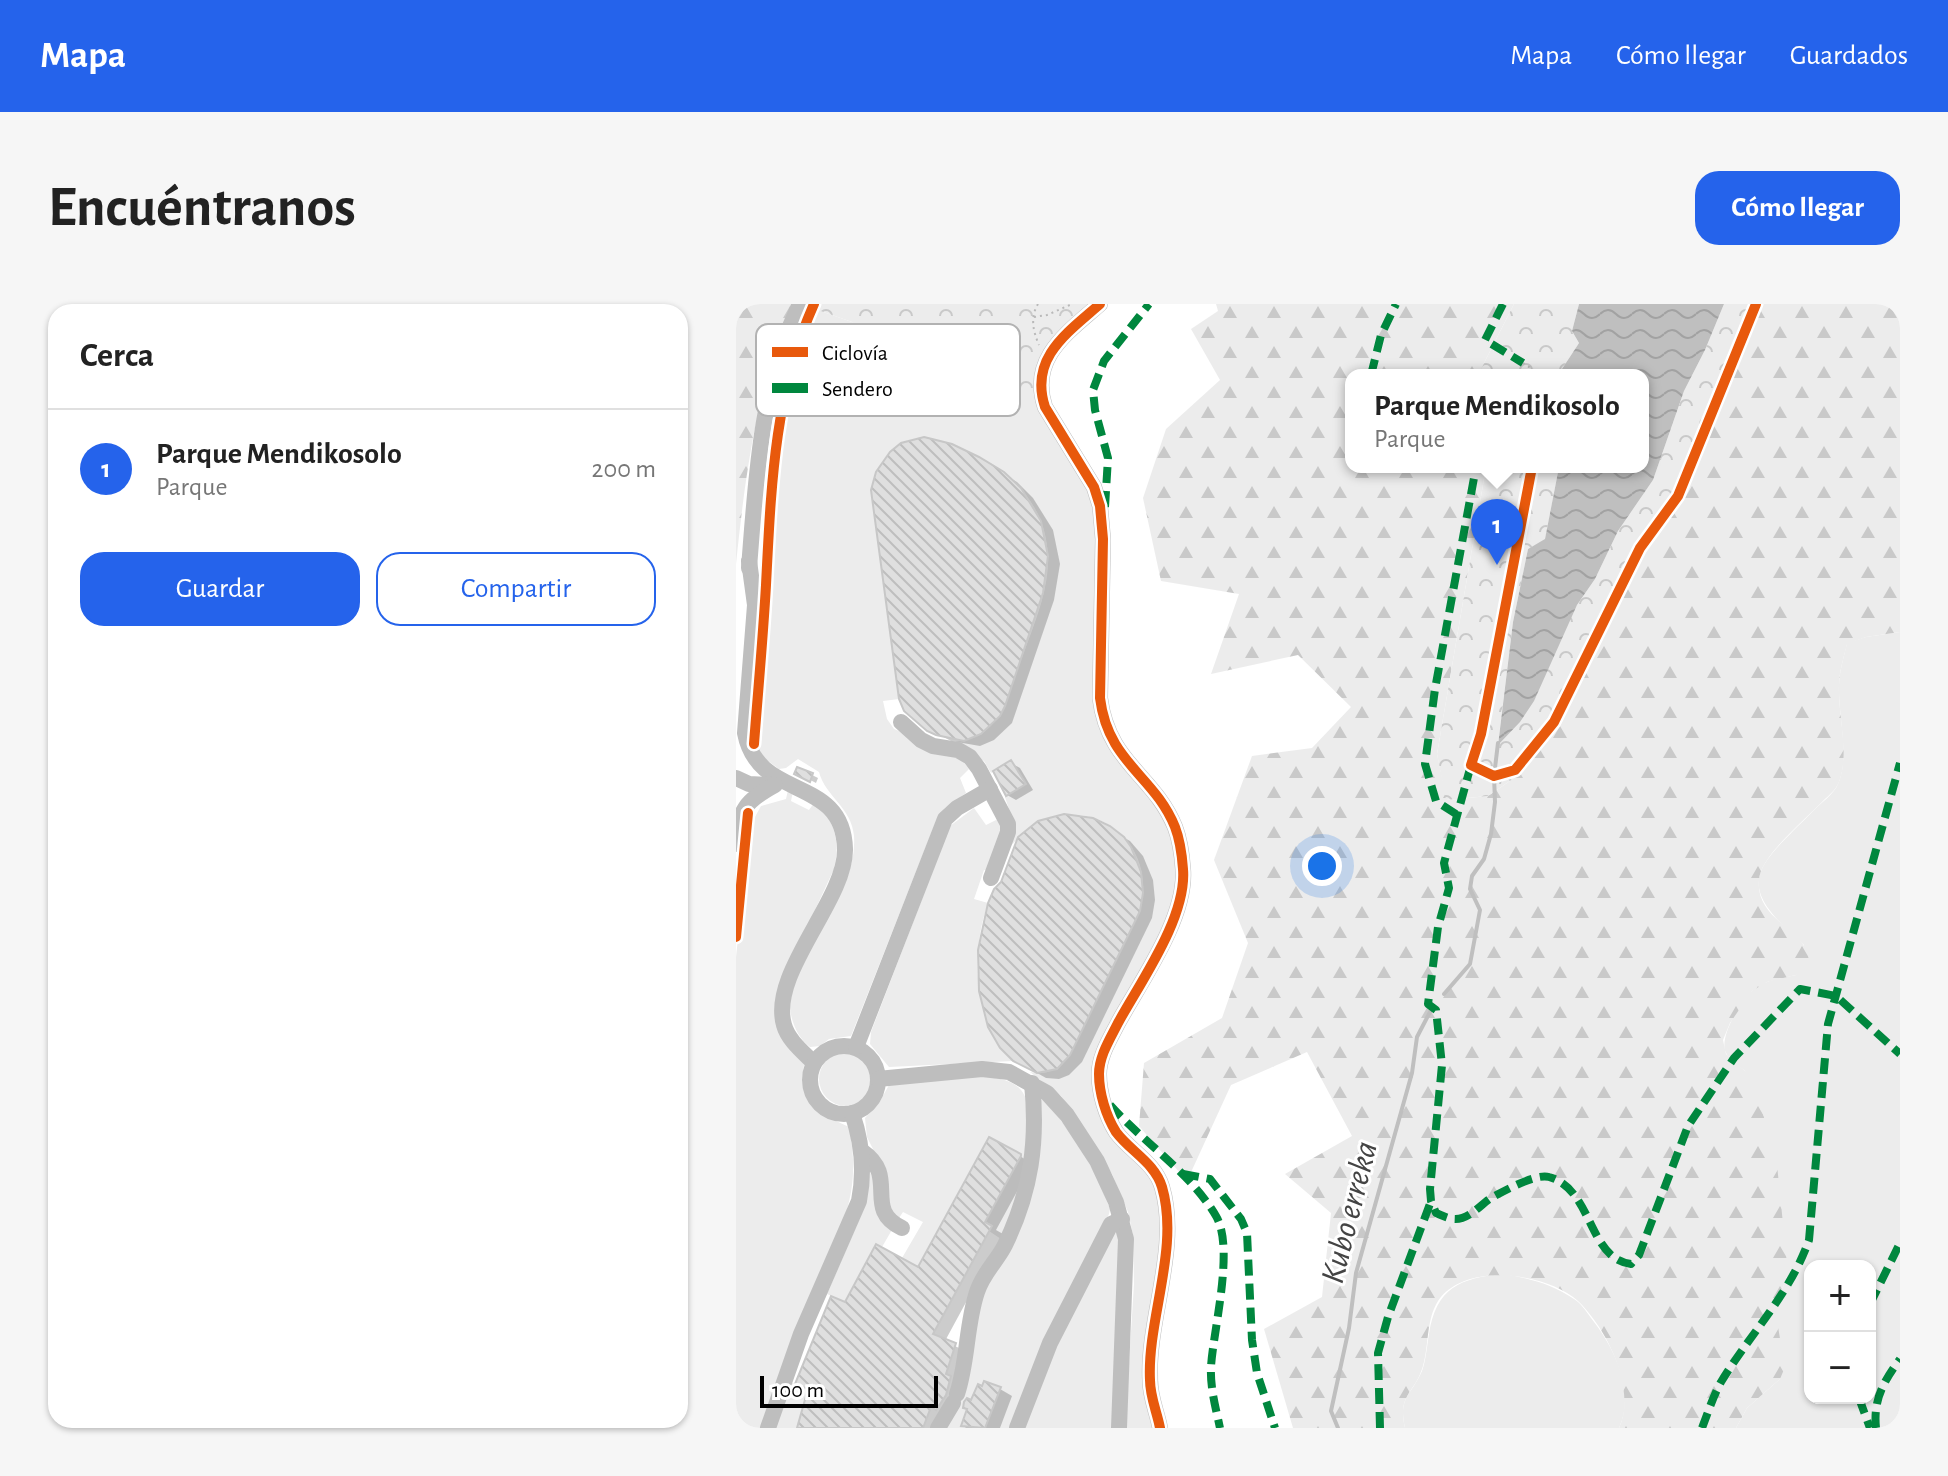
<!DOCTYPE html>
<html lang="es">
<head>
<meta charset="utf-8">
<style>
  body { margin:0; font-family:"Alegreya Sans",sans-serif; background:#f6f6f6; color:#222 }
  .controls { position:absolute; right:24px; bottom:24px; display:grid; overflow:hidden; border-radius:16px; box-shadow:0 2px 6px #0004 }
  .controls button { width:72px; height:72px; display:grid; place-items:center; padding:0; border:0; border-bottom:2px solid #e0e0e0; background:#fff; color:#222; font:40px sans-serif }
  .scale { position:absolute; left:24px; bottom:20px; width:178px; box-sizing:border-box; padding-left:8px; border:4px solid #000; border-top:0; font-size:22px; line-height:28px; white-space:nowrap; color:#000; -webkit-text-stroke:6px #fff; paint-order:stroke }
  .you { position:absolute; left:586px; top:562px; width:28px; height:28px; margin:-20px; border:6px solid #fff; border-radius:50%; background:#1a73e8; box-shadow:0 0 0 12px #1a73e833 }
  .badge { display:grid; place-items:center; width:52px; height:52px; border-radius:50%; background:#2563eb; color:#fff; font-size:26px; font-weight:700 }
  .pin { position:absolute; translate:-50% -66px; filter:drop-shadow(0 2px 4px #0008) }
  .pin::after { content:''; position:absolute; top:42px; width:28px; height:24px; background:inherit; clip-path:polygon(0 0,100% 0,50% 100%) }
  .popup { position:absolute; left:609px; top:65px; width:304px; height:104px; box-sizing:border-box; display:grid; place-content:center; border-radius:16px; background:#fff; filter:drop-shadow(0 2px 6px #0005); font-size:26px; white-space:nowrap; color:#767676 }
  .popup b { font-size:30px; color:#222 }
  .popup::after { content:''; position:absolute; left:50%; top:100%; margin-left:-16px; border:16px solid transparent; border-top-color:#fff }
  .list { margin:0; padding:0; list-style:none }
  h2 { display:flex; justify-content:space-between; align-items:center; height:104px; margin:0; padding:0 32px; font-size:34px }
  h2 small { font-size:26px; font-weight:400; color:#767676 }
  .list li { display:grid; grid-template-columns:52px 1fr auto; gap:24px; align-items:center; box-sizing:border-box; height:120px; padding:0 32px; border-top:2px solid #e0e0e0 }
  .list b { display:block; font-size:30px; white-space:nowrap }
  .list p { margin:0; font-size:26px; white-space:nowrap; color:#767676 }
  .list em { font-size:26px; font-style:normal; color:#767676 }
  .actions { display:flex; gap:16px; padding:24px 32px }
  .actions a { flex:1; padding:18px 0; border:2px solid #2563eb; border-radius:24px; text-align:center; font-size:28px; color:#2563eb }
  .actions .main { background:#2563eb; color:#fff }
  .map { position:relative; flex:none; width:1164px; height:1124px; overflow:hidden; border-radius:24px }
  header { display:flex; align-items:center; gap:48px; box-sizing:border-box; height:112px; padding:0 40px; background:#2563eb; color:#fff }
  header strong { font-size:38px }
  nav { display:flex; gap:44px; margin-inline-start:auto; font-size:28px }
  .intro { display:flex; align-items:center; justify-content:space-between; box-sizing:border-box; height:192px; padding:0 48px }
  h1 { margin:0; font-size:56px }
  .button { padding:20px 36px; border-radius:24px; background:#2563eb; color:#fff; font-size:28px; font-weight:700 }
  main { display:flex; gap:48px; padding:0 48px }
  aside { flex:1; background:#fff; border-radius:24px; box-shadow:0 2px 6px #0004 }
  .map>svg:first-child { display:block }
  .green { fill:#ececec; fill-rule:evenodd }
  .forest { fill:url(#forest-firs) }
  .park { fill:url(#park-crowns) }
  .water { fill:url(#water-waves) }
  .shadow { fill:#0003 }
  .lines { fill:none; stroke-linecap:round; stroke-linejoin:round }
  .stream { stroke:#bfbfbf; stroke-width:4 }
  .building { fill:url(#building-back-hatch); stroke:#c7c7c7; stroke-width:2 }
  .path { stroke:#b9b9b9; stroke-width:2; stroke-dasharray:2 4; stroke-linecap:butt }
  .minor { stroke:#bebebe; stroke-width:16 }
  .quiet { stroke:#00873e; stroke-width:8; stroke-dasharray:16 8; stroke-linecap:butt }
  .cycleway-casing { stroke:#fff; stroke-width:15 }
  .cycleway { stroke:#e8590c; stroke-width:10 }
  .labels { text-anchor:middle; stroke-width:6; stroke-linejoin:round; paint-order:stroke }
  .water-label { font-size:34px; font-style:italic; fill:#444; stroke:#fff }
  .key { fill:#fff; stroke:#b2b2b2; stroke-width:2 }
  .key-label { font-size:22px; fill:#000 }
</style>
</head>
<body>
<header>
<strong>Mapa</strong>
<nav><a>Mapa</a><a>Cómo llegar</a><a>Guardados</a></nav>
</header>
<div class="intro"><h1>Encuéntranos</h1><a class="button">Cómo llegar</a></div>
<main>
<aside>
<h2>Cerca<small></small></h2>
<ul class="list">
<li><span class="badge">1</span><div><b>Parque Mendikosolo</b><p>Parque</p></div><em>200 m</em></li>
</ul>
<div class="actions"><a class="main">Guardar</a><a>Compartir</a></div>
</aside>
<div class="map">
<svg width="1164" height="1124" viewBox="0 0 1164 1124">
  <defs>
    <pattern id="forest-firs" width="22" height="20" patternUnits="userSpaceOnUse" patternTransform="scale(2)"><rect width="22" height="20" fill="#ececec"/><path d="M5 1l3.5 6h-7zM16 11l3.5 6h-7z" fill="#c9c9c9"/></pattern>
    <pattern id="park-crowns" width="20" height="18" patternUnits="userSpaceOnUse" patternTransform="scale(2)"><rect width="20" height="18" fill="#ececec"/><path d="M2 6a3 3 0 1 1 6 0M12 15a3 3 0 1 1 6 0" fill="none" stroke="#c9c9c9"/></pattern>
    <pattern id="water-waves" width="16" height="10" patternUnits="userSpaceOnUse" patternTransform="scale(2)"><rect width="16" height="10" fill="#bfbfbf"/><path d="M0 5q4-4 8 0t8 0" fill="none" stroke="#a2a2a2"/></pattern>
    <pattern id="building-back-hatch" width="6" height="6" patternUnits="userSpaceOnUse" patternTransform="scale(2)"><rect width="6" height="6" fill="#dfdfdf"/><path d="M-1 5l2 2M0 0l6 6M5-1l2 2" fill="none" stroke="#bebebe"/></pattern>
  </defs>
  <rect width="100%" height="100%" fill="#fff"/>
  <g class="green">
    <path d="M 73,3 L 116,18 L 118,30 L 107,108 L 304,80 L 358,183 L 366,414 L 439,522 L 445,595 L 369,744 L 366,792 L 427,885 L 420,1009 L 424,1124 L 389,1124 L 398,980 L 397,931 L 392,908 L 376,870 L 325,792 L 294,768 C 311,772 323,765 334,751 L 404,607 C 426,525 330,474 274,543 L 277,517 L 269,493 L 289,480 L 275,457 L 255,469 L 248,457 L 213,438 C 258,437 267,407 280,370 C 292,334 313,292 312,253 C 310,199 276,170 231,148 C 183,123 149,131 135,187 L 163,395 L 147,397 L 151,415 L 158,425 L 222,451 L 233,465 L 224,474 L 230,489 L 209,504 L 202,512 L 115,732 L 93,735 L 84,742 L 74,743 C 60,733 51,709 55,693 C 67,639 122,587 118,532 C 116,504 89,492 83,468 L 62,455 L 50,464 L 43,465 L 24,451 L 15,428 L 25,294 L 28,202 L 46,79 Z"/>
    <path d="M 1164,328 L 1164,1124 L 1000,1124 L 1011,1104 L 1044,1075 L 1038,1000 L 1048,981 L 1009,767 C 1003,762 993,755 990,749 C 982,734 1005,696 1017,686 C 1029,676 1046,674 1060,671 L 1068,641 C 995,578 1019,566 1077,507 C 1085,499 1098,490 1102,480 C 1114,454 1102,411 1103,382 C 1103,368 1108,353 1111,339 L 1130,333 ZM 1074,962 L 1134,962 L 1134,1094 L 1074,1094 Z"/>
    <path d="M 52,486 L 57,487 L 55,497 L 73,506 L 80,496 C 98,520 105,534 98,565 L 41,688 L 68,761 L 66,776 L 70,793 L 83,809 L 113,823 C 119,854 119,879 110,909 L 26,1124 L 0,1124 L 0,653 L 14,522 L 25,502 L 50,495 Z"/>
    <path d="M 238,504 L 250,521 L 262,515 L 268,521 L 252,567 L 248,566 L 238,595 L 252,599 C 234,651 237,716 277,757 L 153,763 L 134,740 L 135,728 L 214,522 Z"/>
    <circle cx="110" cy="775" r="27"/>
    <path d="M 245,772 C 258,774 276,775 285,786 C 308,815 279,904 265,935 L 253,927 L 256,921 L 217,900 L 182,963 L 166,954 L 187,918 L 167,908 L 163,914 L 156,915 L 142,855 L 131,833 L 129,814 L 143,799 L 153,781 Z"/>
    <path d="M 306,794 C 337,828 358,862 374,905 L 373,910 L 276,1124 L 207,1124 C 220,1079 229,1032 246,988 C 271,924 316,872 303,799 Z"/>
    <path d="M 134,868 L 157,924 L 146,943 L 140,940 L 109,998 L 91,990 L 127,907 Z"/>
    <path d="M 382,927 L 385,982 L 377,1124 L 288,1124 L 320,1037 L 379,928 Z"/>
    <path d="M 767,970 C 793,974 816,980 838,995 C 845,999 850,1007 855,1014 C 878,1043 900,1087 883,1124 L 669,1124 C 662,1093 675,1092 686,1067 C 690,1056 691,1041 693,1030 C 700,984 724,974 767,970 Z"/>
    <path d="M 54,1078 L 72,1085 L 61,1124 L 39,1124 Z"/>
  </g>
  <g class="forest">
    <path d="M 0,0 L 56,0 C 21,81 9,173 0,260 Z"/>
    <path d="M 480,0 L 778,0 L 742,71 L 615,71 L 615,163 L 750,163 L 701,450 L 711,496 L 752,492 L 784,470 L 822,423 L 846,377 L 885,288 L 977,118 L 1027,0 L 1164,0 L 1164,328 L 1130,333 L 1111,340 C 1108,353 1103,368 1103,382 C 1102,413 1114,449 1103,478 C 1100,486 1093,491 1087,497 C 1070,515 1024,552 1023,576 C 1019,618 1075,626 1073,660 L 1060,671 L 1031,678 L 1016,687 L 994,719 L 987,736 L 990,750 L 1009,767 L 1017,779 L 1040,851 L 1051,959 L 1048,981 L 1038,1000 L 1049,1063 L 1044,1075 L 1011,1104 L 1000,1124 L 883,1124 C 901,1085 871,1025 842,997 C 811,969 729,957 702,997 C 690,1016 693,1042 687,1062 C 679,1090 661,1090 669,1124 L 557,1124 L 528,1025 L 586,993 L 595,909 L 549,870 L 616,832 L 571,748 L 495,781 L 451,877 L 403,822 L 408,759 L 486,714 L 512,639 L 478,556 L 516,452 L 576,444 L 615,403 L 562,351 L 475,370 L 503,290 L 425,277 L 407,194 L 430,125 L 484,76 L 455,25 L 482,7 Z"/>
  </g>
  <g class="park">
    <path d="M 74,0 L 364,0 L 337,23 L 304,80 L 251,109 L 107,109 L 118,30 L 116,18 L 73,3 Z"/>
    <path d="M 778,0 L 843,0 L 836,27 L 843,39 L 822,71 L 742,71 Z"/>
    <path d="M 988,0 L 1027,0 L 948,195 L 909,247 L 885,288 L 846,377 L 822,423 L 784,470 L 752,492 L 710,496 L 701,450 L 750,163 L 823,163 L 809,236 L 792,245 L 777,318 L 762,440 L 841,301 L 859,275 L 882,227 L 917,176 L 948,87 L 969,46 Z"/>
  </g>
  <path class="water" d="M 843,0 L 988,0 L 969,46 L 948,87 L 917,176 L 882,227 L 859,275 L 841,301 L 798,397 L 784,418 L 762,441 L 777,318 L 792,245 L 809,235 L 823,163 L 907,163 L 907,71 L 822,71 L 843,39 L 836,27 Z"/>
  <g class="shadow">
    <path d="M 267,170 L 281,178 L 297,194 L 317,226 L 324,260 L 318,296 L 276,419 L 258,436 L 244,442 L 215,437 L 202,430 Z"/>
    <path d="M 275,459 L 284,464 L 297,486 L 280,496 L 271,491 Z"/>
    <path d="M 61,469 L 76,471 L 82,474 L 80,479 Z"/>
    <path d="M 356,516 L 394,537 L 407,552 L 417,576 L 419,596 L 416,614 L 346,758 L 333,771 L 323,775 L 310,774 L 294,765 Z"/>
    <path d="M 284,852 L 296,860 L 260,926 L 267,930 L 209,1037 L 231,1048 L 202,1124 L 63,1124 L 74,1086 L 62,1079 L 110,1000 L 183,966 Z"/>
    <path d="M 264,1085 L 276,1092 L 264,1124 L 230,1124 L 227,1121 L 236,1099 Z"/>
  </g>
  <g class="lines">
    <g class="stream">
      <path d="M 708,690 L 734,660 L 744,606 L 734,585 L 736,572 L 748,555 L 755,530 L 759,498 L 758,472 L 762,439"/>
      <path d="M 602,1124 L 595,1107 L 613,1024 L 620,969 L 676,769 L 681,733 L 695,706"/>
    </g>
  </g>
  <g class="building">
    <path d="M 188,133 L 216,140 L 243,153 L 268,168 L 285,184 L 305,217 L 312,252 L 307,289 L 269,402 L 264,412 L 245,430 L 228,437 L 200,431 L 191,427 L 168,407 L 163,395 L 135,186 L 140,168 L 154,148 L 165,139 Z"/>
    <path d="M 275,456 L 290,480 L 270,492 L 257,467 Z"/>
    <path d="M 61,463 L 77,469 L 74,478 L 58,470 Z"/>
    <path d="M 328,510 L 357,514 L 374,522 L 388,533 L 395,543 L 405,568 L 407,589 L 404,607 L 334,751 L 321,765 L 301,769 L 277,757 L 264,744 L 252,723 L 243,687 L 242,646 L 252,599 L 258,585 L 265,578 L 282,533 L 302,517 Z"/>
    <path d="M 253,833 L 285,850 L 285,852 L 249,918 L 256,922 L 197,1030 L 220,1039 L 210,1070 L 215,1072 L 210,1091 L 200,1106 L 195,1103 L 187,1124 L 61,1124 L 72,1085 L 59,1080 L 95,992 L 109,998 L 140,940 L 182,963 Z"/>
    <path d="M 248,1077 L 265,1083 L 249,1124 L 225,1122 L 231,1105 L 227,1104 L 228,1098 L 231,1094 L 235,1096 L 242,1080 L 246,1082 Z"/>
  </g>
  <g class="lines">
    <g class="path">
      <path d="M 302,0 C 294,13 297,27 303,41"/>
      <path d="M 298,13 L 311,11 L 336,0"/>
      <path d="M 787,59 L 805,71"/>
      <path d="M 0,590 L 3,555"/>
    </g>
    <g class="minor">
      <path d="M 364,0 C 331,29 293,54 309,103 L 358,183 L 364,202 L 367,235 L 364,394 C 372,459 418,471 439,523 C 444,536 446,551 447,565 C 451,613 405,677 382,719 C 374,735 363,752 363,770 C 363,789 370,812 380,828 C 394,847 419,859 426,883 C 444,944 411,1015 414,1076 C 414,1093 421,1108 424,1124"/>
      <path d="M 13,257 L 19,301 L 9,429 C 22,498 107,470 109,545 C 110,596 33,669 48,721 C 52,736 67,748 78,759"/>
      <path d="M 13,264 C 20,176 24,81 64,0"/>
      <path d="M 165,418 L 185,436 L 197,442 L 222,446 L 234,453 L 243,465 L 272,520 L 272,528 L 255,574"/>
      <path d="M 0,474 L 13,480 L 36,481"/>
      <path d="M 0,540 C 4,505 8,498 39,481"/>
      <circle cx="108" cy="776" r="34"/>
      <path d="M 120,743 L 209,515 L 221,504 L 254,485"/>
      <path d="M 142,775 L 246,765 L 273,768 L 311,789 L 331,811 L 361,857 L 380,898 L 390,935 L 383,1124"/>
      <path d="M 126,847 C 164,873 126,905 166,924"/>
      <path d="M 221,1090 C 232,1057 230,1021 241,988 C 247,969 261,957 269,941 C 295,887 302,838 296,779"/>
      <path d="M 32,1124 L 65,1030 L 123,897 C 129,867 126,838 116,809"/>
      <path d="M 202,1124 L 217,1099"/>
      <path d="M 281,1124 L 314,1039 L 375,920 L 386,915"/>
    </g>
    <g class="quiet">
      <path d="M 767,0 L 749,36 L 787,59"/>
      <path d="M 635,71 L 645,31 L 660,0"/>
      <path d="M 369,203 L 372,154 L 359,106 L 357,86 L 368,57 L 413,0"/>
      <path d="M 735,461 L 708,559 L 713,584 L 702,623 L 692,700 L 700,706 L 706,761 L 694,885 L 695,897 L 700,909 C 705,911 713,915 718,915 C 733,916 744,901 755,894 C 768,887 800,869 813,873 C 857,885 852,955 895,960 L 903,951 L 952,822 L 998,754 L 1064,685 L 1100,692 L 1164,750"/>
      <path d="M 720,510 L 700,497 L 689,460 L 699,385 L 740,163"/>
      <path d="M 374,801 C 408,839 454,868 480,912 C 499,944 477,1027 475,1063 C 474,1084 480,1105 484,1124"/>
      <path d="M 447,870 L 474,875 L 505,915 L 511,929 L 516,1036 L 521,1069 L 539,1124"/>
      <path d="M 1134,1000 L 1164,939"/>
      <path d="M 1123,1094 L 1134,1124"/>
      <path d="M 644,1124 L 642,1049 L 652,1013 L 695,897"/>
      <path d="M 966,1124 C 972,1109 977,1092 985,1078 C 1014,1030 1054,990 1073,936 L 1092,720 L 1164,459"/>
      <path d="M 1140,1124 C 1137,1095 1148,1077 1164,1055"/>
    </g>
    <g class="cycleway-casing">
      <g id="cycleway">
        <path d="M 364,0 C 331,29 293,54 309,103 L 358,183 L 364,202 L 367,235 L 364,394 C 372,459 418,471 439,523 C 444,536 446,551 447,565 C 451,613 405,677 382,719 C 374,735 363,752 363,770 C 363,789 370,812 380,828 C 394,847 419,859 426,883 C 444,944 411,1015 414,1076 C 414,1093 421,1108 424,1124"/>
        <path d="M 796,163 L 745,430 L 735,461 L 758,472 L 779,466 L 818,418 L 904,244 L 942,192 L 1020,0"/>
        <path d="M 18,440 C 22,387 27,334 30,281 C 35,185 38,89 78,0"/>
        <path d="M 0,633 L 12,509"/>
      </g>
    </g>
    <use href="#cycleway" class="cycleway"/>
  </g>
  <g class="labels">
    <g class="water-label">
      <text transform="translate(612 908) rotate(-76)" y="12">Kubo erreka</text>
    </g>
  </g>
  <rect x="20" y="20" width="264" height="92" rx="12" class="key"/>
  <rect x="36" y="43" width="36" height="10" fill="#e8590c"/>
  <rect x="36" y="79" width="36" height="10" fill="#00873e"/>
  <g class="key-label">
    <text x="86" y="56">Ciclovía</text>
    <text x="86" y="92">Sendero</text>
  </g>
</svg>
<div class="controls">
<button>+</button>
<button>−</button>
</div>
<div class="scale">100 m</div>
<div class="you"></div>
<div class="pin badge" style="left:761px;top:261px">1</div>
<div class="popup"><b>Parque Mendikosolo</b>Parque</div>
</div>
</main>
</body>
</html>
